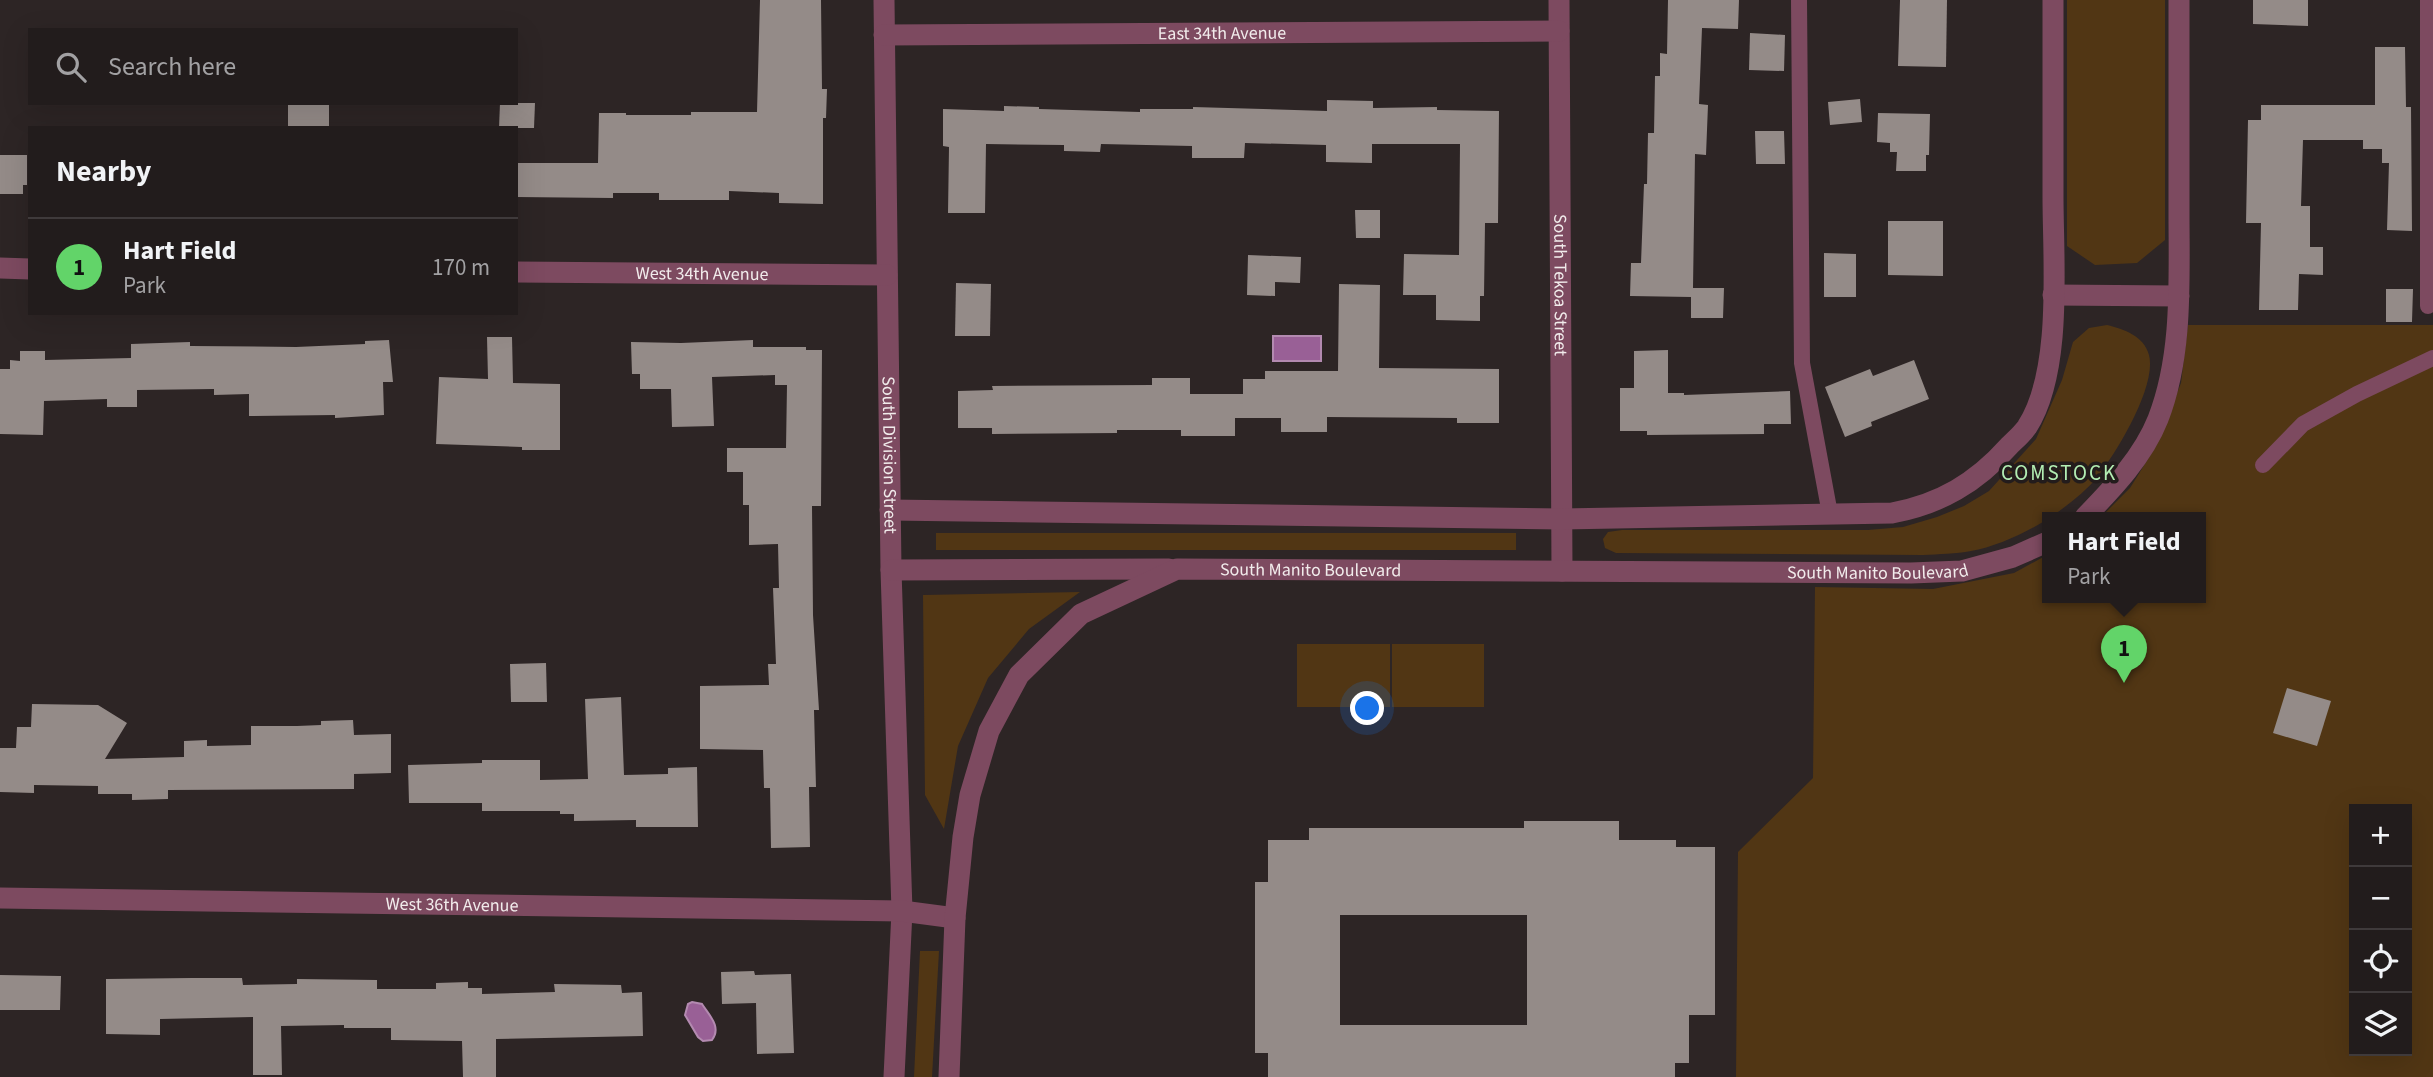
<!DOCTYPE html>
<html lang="en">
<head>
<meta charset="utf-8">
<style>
  body { margin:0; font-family:"Source Sans 3",sans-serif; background:#2e2929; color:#f1f3f6 }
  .controls { position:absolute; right:21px; bottom:21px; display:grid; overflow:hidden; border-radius:0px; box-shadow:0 7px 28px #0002 }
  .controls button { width:63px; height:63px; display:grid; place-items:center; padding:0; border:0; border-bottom:2px solid #3f3a3b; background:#221c1c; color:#f1f3f6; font:35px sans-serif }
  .you { position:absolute; left:1368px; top:709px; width:24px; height:24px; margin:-18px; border:5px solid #fff; border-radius:50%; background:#1a73e8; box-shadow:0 0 0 10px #1a73e833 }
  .badge { display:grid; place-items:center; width:46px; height:46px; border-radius:50%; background:#62d469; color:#111; font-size:23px; font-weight:700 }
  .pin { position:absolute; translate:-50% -58px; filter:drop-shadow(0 2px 4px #0008) }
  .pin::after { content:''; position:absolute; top:37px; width:24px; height:21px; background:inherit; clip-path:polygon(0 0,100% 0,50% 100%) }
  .popup { position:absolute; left:2042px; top:512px; width:164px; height:91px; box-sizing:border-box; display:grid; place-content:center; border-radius:0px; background:#221c1c; filter:drop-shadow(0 2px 5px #0005); font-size:23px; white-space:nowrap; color:#a2a1a3 }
  .popup b { font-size:26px; color:#f1f3f6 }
  .popup::after { content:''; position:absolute; left:50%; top:100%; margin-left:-14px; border:14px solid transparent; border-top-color:#221c1c }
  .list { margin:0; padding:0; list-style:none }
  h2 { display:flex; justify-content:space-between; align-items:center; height:91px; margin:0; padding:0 28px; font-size:30px }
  h2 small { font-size:23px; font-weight:400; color:#a2a1a3 }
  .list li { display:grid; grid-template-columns:46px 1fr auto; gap:21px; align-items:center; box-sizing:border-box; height:98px; padding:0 28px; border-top:2px solid #3f3a3b }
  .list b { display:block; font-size:26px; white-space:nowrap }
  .list p { margin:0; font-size:23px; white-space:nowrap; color:#a2a1a3 }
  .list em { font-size:23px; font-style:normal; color:#a2a1a3 }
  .icon { flex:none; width:38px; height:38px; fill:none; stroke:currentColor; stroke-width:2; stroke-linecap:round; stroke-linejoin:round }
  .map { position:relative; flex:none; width:2433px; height:1077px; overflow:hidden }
  .search { position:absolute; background:#221c1c; box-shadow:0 7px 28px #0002; left:28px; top:28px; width:490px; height:77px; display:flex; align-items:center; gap:18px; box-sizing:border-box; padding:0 24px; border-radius:0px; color:#a2a1a3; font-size:26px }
  .panel { position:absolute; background:#221c1c; box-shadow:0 7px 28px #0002; left:28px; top:126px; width:490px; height:189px; border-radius:0px }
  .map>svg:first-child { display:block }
  .green { fill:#513614; fill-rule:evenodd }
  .water { fill:#996096; stroke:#b38ab0; stroke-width:2 }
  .building { fill:#948b88; fill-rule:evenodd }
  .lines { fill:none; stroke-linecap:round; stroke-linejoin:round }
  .service { stroke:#7d4a60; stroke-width:16 }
  .minor { stroke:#7d4a60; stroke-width:21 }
  .labels { text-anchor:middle; stroke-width:7; stroke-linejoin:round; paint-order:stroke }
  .street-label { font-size:18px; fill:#f1ebeb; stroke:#231c1c }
  .quarter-label { font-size:21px; letter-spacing:2px; fill:#b3eeb3; stroke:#231c1c }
</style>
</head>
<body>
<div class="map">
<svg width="2433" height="1077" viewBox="0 0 2433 1077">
  <rect width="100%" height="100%" fill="#2d2525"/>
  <g class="green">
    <path d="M 2067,0 L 2165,0 L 2165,240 L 2137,263 L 2095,265 L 2067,246 Z"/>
    <path d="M 2107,325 C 2124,329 2144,336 2149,355 C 2157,386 2117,452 2098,476 C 2089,488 2074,500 2062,509 C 2040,526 2001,546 1971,551 C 1956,554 1939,554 1923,555 L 1616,553 L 1605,548 L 1603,539 L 1608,532 L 1622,530 L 1868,530 L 1903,527 L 1937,517 L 1964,506 L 1989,491 L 2036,439 L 2062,380 L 2073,342 L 2089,328 Z"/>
    <path d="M 2188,325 L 2433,325 L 2433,1077 L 1736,1077 L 1738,852 L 1813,778 L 1815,587 L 1933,589 L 2014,573 L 2047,555 L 2047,597 L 2201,597 L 2201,517 L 2101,517 L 2130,488 L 2156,446 L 2181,383 ZM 2354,809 L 2407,809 L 2407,1051 L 2354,1051 Z"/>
    <rect x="936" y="533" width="580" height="17"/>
    <path d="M 1080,592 L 1029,629 L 988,678 L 958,746 L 944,829 L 925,795 L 923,595 Z"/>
    <rect x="1297" y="644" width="93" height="63"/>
    <rect x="1392" y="644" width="92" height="63"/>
    <path d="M 920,951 L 939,951 L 932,1077 L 914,1077 Z"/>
  </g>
  <g class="water">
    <path d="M 1321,336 L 1321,361 L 1273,361 L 1273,336 Z"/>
    <path d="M 692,1002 L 702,1004 C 709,1015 722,1027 712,1040 L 703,1041 L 698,1037 L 685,1015 L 688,1004 Z"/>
  </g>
  <g class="building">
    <path d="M 760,0 L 821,0 L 822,89 L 827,89 L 826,118 L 823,118 L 823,204 L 779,203 L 779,193 L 729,191 L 729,200 L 659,200 L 659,193 L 613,193 L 613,198 L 516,197 L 516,163 L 598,163 L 599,113 L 626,113 L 626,115 L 691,115 L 691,112 L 757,112 Z"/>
    <path d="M 1668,0 L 1739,0 L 1738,29 L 1702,28 L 1699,104 L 1708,105 L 1706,155 L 1695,154 L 1693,288 L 1724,288 L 1723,318 L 1691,318 L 1691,297 L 1630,296 L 1631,263 L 1641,263 L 1644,184 L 1647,184 L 1648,133 L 1654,133 L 1655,76 L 1660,76 L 1660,53 L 1667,54 Z"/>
    <path d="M 1900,0 L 1947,0 L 1946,67 L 1898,66 Z"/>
    <path d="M 2253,0 L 2308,0 L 2308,26 L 2253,24 Z"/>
    <path d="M 1750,33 L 1785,35 L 1784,71 L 1749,70 Z"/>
    <path d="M 2375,47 L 2405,47 L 2406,107 L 2411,107 L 2412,231 L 2387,230 L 2389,163 L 2382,163 L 2382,149 L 2363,149 L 2363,140 L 2303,140 L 2301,206 L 2310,206 L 2310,247 L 2323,247 L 2323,275 L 2299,274 L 2298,310 L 2259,310 L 2261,223 L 2246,223 L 2248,120 L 2261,120 L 2261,105 L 2375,105 Z"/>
    <path d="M 1860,99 L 1862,122 L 1830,125 L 1828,102 Z"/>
    <path d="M 1327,100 L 1373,101 L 1373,108 L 1437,107 L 1437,110 L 1499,111 L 1498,223 L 1485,223 L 1484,296 L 1480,296 L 1480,321 L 1436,320 L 1436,295 L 1403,295 L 1404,254 L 1459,255 L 1460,144 L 1372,144 L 1372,163 L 1326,162 L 1326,145 L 1245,143 L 1244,158 L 1192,158 L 1192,146 L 1101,144 L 1100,152 L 1064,151 L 1064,145 L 986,144 L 985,213 L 948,213 L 949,147 L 943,146 L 943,109 L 1004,111 L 1004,106 L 1039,107 L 1039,109 L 1140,112 L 1140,109 L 1193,109 L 1193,107 L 1327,111 Z"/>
    <rect x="288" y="103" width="41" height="25"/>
    <path d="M 500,103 L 535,103 L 534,128 L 499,128 Z"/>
    <path d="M 1878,113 L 1930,114 L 1929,155 L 1926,155 L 1926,171 L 1896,171 L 1897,152 L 1890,152 L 1890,143 L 1877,142 Z"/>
    <path d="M 1755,131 L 1784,131 L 1785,164 L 1756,164 Z"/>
    <path d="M 0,155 L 27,155 L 27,185 L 23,185 L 23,194 L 0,194 Z"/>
    <path d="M 1355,210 L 1380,210 L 1380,238 L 1356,238 Z"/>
    <path d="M 1888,221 L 1943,221 L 1943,276 L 1888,275 Z"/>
    <path d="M 1824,253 L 1856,254 L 1856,297 L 1824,297 Z"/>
    <path d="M 1248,255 L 1301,257 L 1300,283 L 1275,282 L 1275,296 L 1247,295 Z"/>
    <path d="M 956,283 L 991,284 L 990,336 L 955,336 Z"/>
    <path d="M 1339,284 L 1380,285 L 1379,368 L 1499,369 L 1499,423 L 1457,423 L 1457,418 L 1327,417 L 1327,432 L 1281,432 L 1281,418 L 1235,418 L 1235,436 L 1181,436 L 1181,430 L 1117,430 L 1117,433 L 992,434 L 992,428 L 958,428 L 958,391 L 993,390 L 992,386 L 1152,385 L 1152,378 L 1190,378 L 1190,394 L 1243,394 L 1243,379 L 1265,379 L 1265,371 L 1338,371 Z"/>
    <path d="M 2386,289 L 2413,289 L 2412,322 L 2386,322 Z"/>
    <path d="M 487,337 L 512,337 L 513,383 L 560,384 L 560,450 L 522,450 L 522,447 L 436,444 L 439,377 L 488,379 Z"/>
    <path d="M 389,340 L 393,382 L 383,382 L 384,415 L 335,418 L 335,415 L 249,416 L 249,394 L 214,395 L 214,389 L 137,390 L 137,407 L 107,407 L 107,399 L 44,401 L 43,435 L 0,434 L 0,369 L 10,369 L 10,360 L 20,361 L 20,351 L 45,351 L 45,360 L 131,358 L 131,344 L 190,342 L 190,346 L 296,347 L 365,344 L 365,341 Z"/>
    <path d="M 753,340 L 753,347 L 806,347 L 806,350 L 822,350 L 821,506 L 812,506 L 813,615 L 819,710 L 814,710 L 816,787 L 809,787 L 810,847 L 771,848 L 770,788 L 764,788 L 763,750 L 700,749 L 700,686 L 769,685 L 768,664 L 776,664 L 773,588 L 779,588 L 778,544 L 749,545 L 749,505 L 743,505 L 743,472 L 727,472 L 727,448 L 786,448 L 787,385 L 775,385 L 775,375 L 712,377 L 714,426 L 672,427 L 671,389 L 640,389 L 640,374 L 632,374 L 631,342 L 681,343 Z"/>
    <path d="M 1668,350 L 1668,393 L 1684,393 L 1684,395 L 1790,391 L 1791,424 L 1764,424 L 1764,434 L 1647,435 L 1647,431 L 1620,431 L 1620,388 L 1634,388 L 1634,351 Z"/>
    <path d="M 1914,360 L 1929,399 L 1871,422 L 1872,426 L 1845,437 L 1825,387 L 1870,369 L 1873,376 Z"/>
    <path d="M 546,663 L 547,702 L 511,702 L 510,664 Z"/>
    <path d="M 2287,688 L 2331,701 L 2317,746 L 2273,733 Z"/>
    <path d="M 621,697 L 624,775 L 668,774 L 668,768 L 697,767 L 698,827 L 636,827 L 636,820 L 574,821 L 574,814 L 560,814 L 560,811 L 482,811 L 482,803 L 409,803 L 408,765 L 482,763 L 482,760 L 540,760 L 540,780 L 588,779 L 585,699 Z"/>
    <path d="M 32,704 L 98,705 L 127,723 L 105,759 L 184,757 L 184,741 L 207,740 L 207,746 L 251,745 L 251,726 L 297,726 L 321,725 L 321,721 L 353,720 L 354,735 L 391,734 L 391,773 L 354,774 L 354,789 L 168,790 L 168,799 L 132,800 L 132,794 L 98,794 L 98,786 L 34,785 L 34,793 L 0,792 L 0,748 L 16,748 L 17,727 L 31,727 Z"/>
    <path d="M 1524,821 L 1619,821 L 1619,840 L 1676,840 L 1676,847 L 1715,847 L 1715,1015 L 1689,1015 L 1689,1063 L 1675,1063 L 1675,1077 L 1268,1077 L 1268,1053 L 1255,1053 L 1255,882 L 1268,882 L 1268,840 L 1309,840 L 1309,828 L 1524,828 ZM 1340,915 L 1527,915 L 1527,1025 L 1340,1025 Z"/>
    <path d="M 754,971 L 755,975 L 791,974 L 794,1053 L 757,1054 L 756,1003 L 722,1004 L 721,972 Z"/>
    <path d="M 0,975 L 61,976 L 60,1010 L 0,1010 Z"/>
    <path d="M 191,978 L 242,978 L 243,985 L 297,984 L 297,979 L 377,980 L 377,989 L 436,989 L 436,983 L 468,982 L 468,988 L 482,988 L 482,994 L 555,992 L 554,984 L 621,985 L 622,993 L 642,992 L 643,1036 L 496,1039 L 496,1077 L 463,1077 L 462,1041 L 391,1040 L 391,1028 L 344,1028 L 344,1025 L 281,1026 L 282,1075 L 253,1075 L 253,1017 L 160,1019 L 160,1035 L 106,1034 L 106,979 Z"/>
  </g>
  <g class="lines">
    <g class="service">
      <path d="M 1799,0 L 1802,363 L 1830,514"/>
      <path d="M 2428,0 L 2428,306"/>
      <path d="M 2263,465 L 2303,424 L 2357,394 L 2433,358"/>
    </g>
    <g class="minor">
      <path id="s1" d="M 884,0 L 891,570 L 902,911 L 894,1077"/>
      <path id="s2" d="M 1559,0 L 1562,571"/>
      <path id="s3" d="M 884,35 L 1559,31"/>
      <path d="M 0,268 L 30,269"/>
      <path id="s4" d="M 516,272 L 887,275"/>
      <path d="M 2053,295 L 2179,296"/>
      <path d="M 890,510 L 1562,519 L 1892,513 C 1940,504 1976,483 2009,446 C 2015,440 2022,434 2027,427 C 2063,371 2053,262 2053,197 C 2053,131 2053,66 2053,0"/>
      <path d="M 2085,517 C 2113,488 2143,457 2158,419 C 2183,355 2179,281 2179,213 C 2179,142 2179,71 2179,0"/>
      <path d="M 891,570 L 1169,569"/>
      <path id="s5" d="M 0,898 L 902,911 L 955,918"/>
      <path id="s6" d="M 949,1077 L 955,918 L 963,837 L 970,795 L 989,731 L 1019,675 L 1081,614 L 1177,569 L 1911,573 L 1962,571 L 2013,557 L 2047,542"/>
    </g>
  </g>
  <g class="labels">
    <g class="street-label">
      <text dy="6" stroke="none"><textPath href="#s3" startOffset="338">East 34th Avenue</textPath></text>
      <text dy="6" stroke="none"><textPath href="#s4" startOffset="186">West 34th Avenue</textPath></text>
      <text dy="6" stroke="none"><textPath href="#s2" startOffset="285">South Tekoa Street</textPath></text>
      <text dy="6" stroke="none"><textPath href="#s1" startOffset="455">South Division Street</textPath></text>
      <text dy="6" stroke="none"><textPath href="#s6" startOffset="740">South Manito Boulevard</textPath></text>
      <text dy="6" stroke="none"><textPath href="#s6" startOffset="1307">South Manito Boulevard</textPath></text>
      <text dy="6" stroke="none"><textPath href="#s5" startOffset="452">West 36th Avenue</textPath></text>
    </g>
    <g class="quarter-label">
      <text x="2059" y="480">COMSTOCK</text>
    </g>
  </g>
</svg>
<div class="controls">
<button>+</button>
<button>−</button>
<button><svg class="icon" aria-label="locate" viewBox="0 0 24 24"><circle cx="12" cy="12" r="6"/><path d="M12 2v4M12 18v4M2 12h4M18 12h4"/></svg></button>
<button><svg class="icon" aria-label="layers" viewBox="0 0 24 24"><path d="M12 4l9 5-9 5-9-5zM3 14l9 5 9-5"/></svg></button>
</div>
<div class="you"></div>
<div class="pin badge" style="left:2124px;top:683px">1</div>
<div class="popup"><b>Hart Field</b>Park</div>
<div class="search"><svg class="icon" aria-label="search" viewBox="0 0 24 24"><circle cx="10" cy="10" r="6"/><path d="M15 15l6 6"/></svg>Search here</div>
<section class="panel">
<h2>Nearby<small></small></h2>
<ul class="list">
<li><span class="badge">1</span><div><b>Hart Field</b><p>Park</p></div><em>170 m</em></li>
</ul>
</section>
</div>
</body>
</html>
